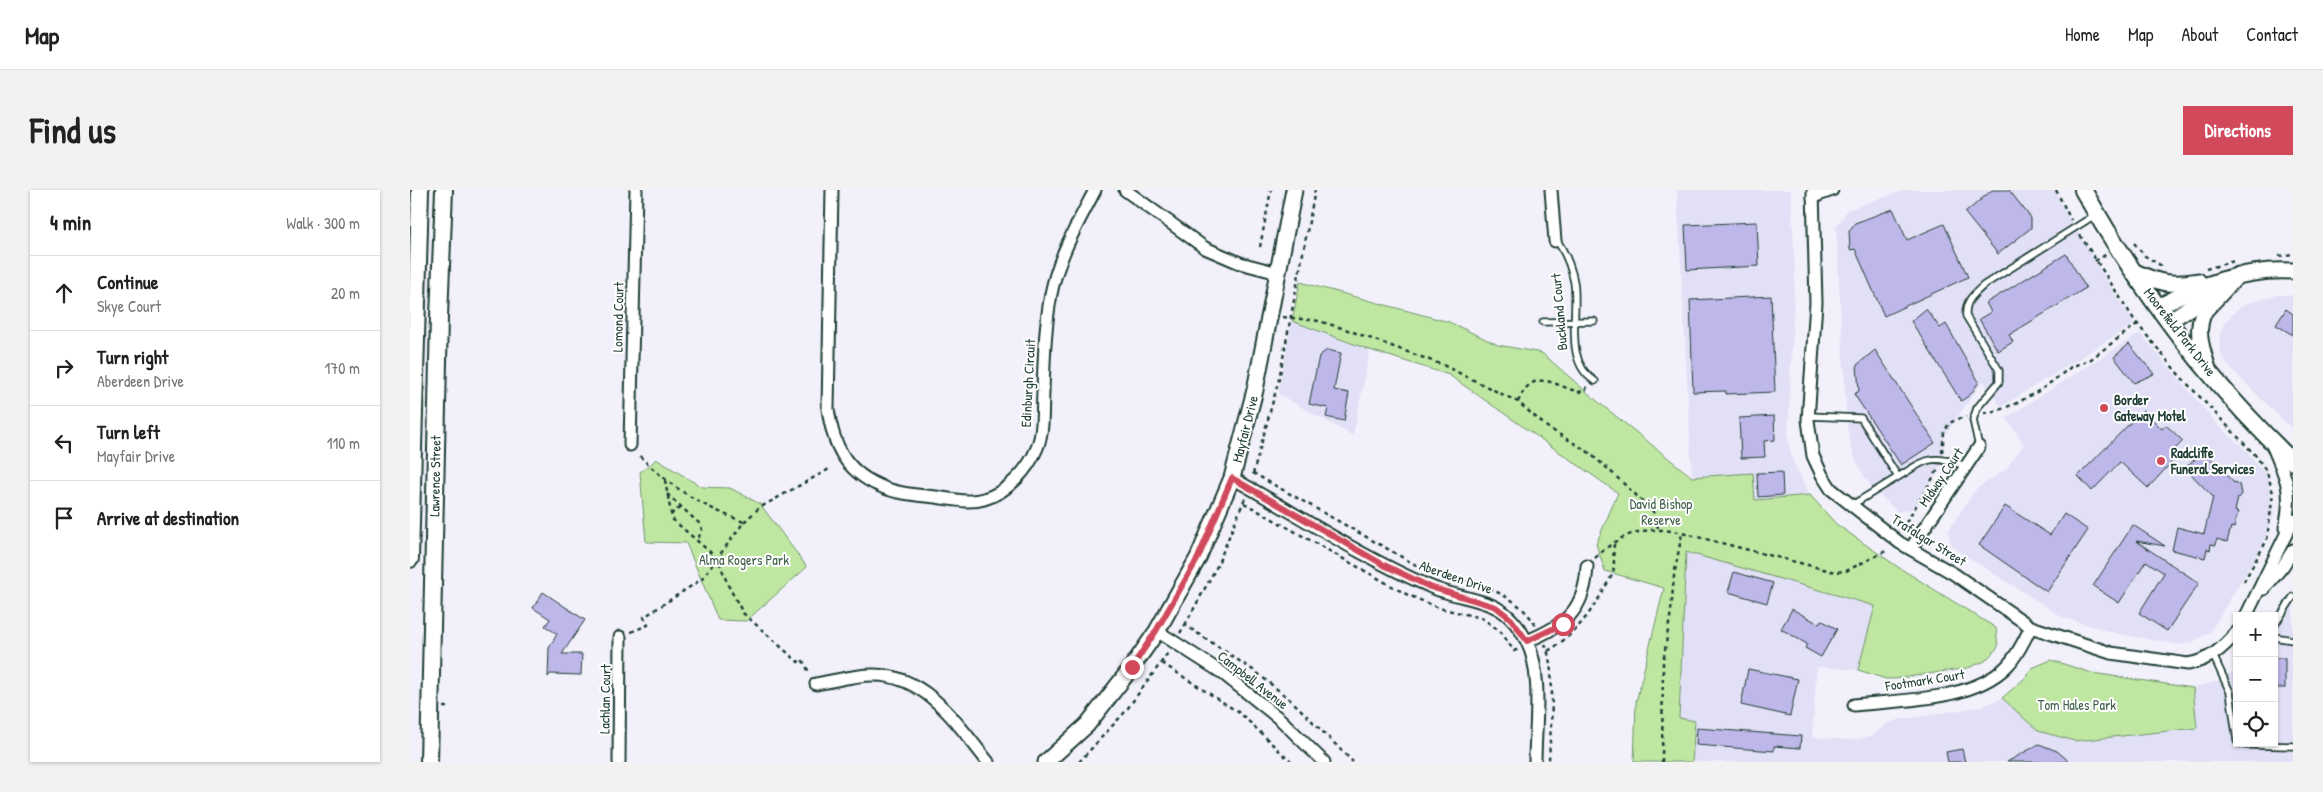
<!DOCTYPE html>
<html lang="en">
<head>
<meta charset="utf-8">
<style>
  body { margin:0; font-family:"Patrick Hand",sans-serif; background:#f2f2f2; color:#222 }
  .controls { position:absolute; right:15px; bottom:15px; display:grid; overflow:hidden; border-radius:0px; box-shadow:0 1px 4px #0004 }
  .controls button { width:45px; height:45px; display:grid; place-items:center; padding:0; border:0; border-bottom:1px solid #e0e0e0; background:#fff; color:#222; font:25px sans-serif }
  .stop { position:absolute; width:15px; height:15px; margin:-11px; border:4px solid #d1495b; border-radius:50%; background:#fff }
  .stop.end { background:#d1495b; border-color:#fff; box-shadow:0 1px 5px #0008 }
  .list { margin:0; padding:0; list-style:none }
  h2 { display:flex; justify-content:space-between; align-items:center; height:65px; margin:0; padding:0 20px; font-size:21px }
  h2 small { font-size:16px; font-weight:400; color:#767676 }
  .list li { display:grid; grid-template-columns:32px 1fr auto; gap:15px; align-items:center; box-sizing:border-box; height:75px; padding:0 20px; border-top:1px solid #e0e0e0 }
  .list b { display:block; font-size:19px; white-space:nowrap }
  .list p { margin:0; font-size:16px; white-space:nowrap; color:#767676 }
  .list em { font-size:16px; font-style:normal; color:#767676 }
  .icon { flex:none; width:28px; height:28px; fill:none; stroke:currentColor; stroke-width:2; stroke-linecap:round; stroke-linejoin:round }
  .map { position:relative; flex:none; width:1883px; height:572px; overflow:hidden; border-radius:0px }
  header { display:flex; align-items:center; gap:30px; box-sizing:border-box; height:70px; padding:0 25px; background:#fff; border-bottom:1px solid #e0e0e0 }
  header strong { font-size:24px }
  nav { display:flex; gap:28px; margin-inline-start:auto; font-size:18px }
  .intro { display:flex; align-items:center; justify-content:space-between; box-sizing:border-box; height:120px; padding:0 30px }
  h1 { margin:0; font-size:35px }
  .button { padding:12px 22px; border-radius:0px; background:#d1495b; color:#fff; font-size:18px; font-weight:700 }
  main { display:flex; gap:30px; padding:0 30px }
  aside { flex:1; background:#fff; border-radius:0px; box-shadow:0 1px 4px #0004 }
  .map>svg:first-child { display:block }
  .built { fill:#e2e0f6 }
  .green { fill:#bfe7a2; stroke:#6f926b }
  .building { fill:#beb7e9; stroke:#1f3d34 }
  .lines { fill:none; stroke-linecap:round; stroke-linejoin:round }
  .service-casing { stroke:#1f3d34; stroke-width:9 }
  .minor-casing { stroke:#1f3d34; stroke-width:15 }
  .tertiary-casing { stroke:#1f3d34; stroke-width:19 }
  .secondary-casing { stroke:#1f3d34; stroke-width:20 }
  .path { stroke:#1f3d34; stroke-width:2.5; stroke-dasharray:4 4; stroke-linecap:butt }
  .service { stroke:#fff; stroke-width:5.5 }
  .minor { stroke:#fff; stroke-width:11 }
  .tertiary { stroke:#fff; stroke-width:15 }
  .secondary { stroke:#fff; stroke-width:16 }
  .route { stroke:#d1495b; stroke-width:6 }
  .poi-dot { fill:#d1495b; stroke:#fff; stroke-width:2 }
  .labels { text-anchor:middle; stroke-width:4; stroke-linejoin:round; paint-order:stroke }
  .street-label { font-size:14px; fill:#1f3d34; stroke:#fff }
  .poi-label { font-size:14px; font-weight:bold; fill:#1f3d34; stroke:#fff; text-anchor:start }
  .park-label { font-size:14px; fill:#3f5f4a; stroke:#fff }
</style>
</head>
<body>
<header>
<strong>Map</strong>
<nav><a>Home</a><a>Map</a><a>About</a><a>Contact</a></nav>
</header>
<div class="intro"><h1>Find us</h1><a class="button">Directions</a></div>
<main>
<aside>
<h2>4 min<small>Walk · 300 m</small></h2>
<ul class="list">
<li><svg class="icon" aria-label="ahead" viewBox="0 0 24 24"><path d="M12 20V5M6 11l6-6 6 6"/></svg><div><b>Continue</b><p>Skye Court</p></div><em>20 m</em></li>
<li><svg class="icon" aria-label="right" viewBox="0 0 24 24"><path d="M7 20v-9h11M14 6l5 5-5 5"/></svg><div><b>Turn right</b><p>Aberdeen Drive</p></div><em>170 m</em></li>
<li><svg class="icon" aria-label="left" viewBox="0 0 24 24"><path d="M17 20v-9H6M10 6l-5 5 5 5"/></svg><div><b>Turn left</b><p>Mayfair Drive</p></div><em>110 m</em></li>
<li><svg class="icon" aria-label="arrive" viewBox="0 0 24 24"><path d="M6 21V4h12l-3 4 3 4H6"/></svg><div><b>Arrive at destination</b></div></li>
</ul>
</aside>
<div class="map">
<svg width="1883" height="572" viewBox="0 0 1883 572">
  <rect width="100%" height="100%" fill="#f2f1fb"/>
  <filter id="ink" filterUnits="userSpaceOnUse"><feTurbulence type="fractalNoise" baseFrequency=".02" numOctaves="2"/><feDisplacementMap in="SourceGraphic" scale="10" xChannelSelector="R" yChannelSelector="G"/><feConvolveMatrix kernelMatrix="1 2 1 2 8 2 1 2 1" color-interpolation-filters="sRGB"/></filter>
  <g filter="url(#ink)">
    <g class="built">
      <path d="M 1267,0 L 1381,0 L 1385,83 L 1378,248 L 1382,270 L 1400,305 L 1345,310 L 1343,283 L 1282,287 Z"/>
      <path d="M 1495,0 L 1645,0 L 1654,20 L 1724,134 L 1591,217 L 1573,191 L 1535,245 L 1532,272 L 1528,281 L 1504,318 L 1488,322 L 1463,299 L 1453,285 L 1443,263 L 1437,238 L 1426,37 L 1437,20 Z"/>
      <path d="M 1868,105 L 1883,105 L 1883,240 L 1819,177 L 1811,165 L 1809,148 L 1814,133 L 1826,120 L 1838,113 Z"/>
      <path d="M 882,131 L 960,160 L 943,246 L 868,204 Z"/>
      <path d="M 1730,143 L 1808,235 L 1836,260 L 1859,289 L 1864,324 L 1852,357 L 1800,442 L 1783,452 L 1771,455 L 1708,444 L 1652,427 L 1542,357 L 1538,341 L 1565,300 L 1596,279 L 1614,254 L 1596,228 Z"/>
      <path d="M 1276,362 L 1466,416 L 1448,480 L 1407,477 L 1402,547 L 1442,550 L 1462,546 L 1478,533 L 1488,530 L 1573,516 L 1592,508 L 1628,541 L 1787,538 L 1783,498 L 1807,491 L 1827,479 L 1827,553 L 1864,553 L 1864,426 L 1883,398 L 1883,572 L 1282,572 L 1285,531 L 1269,529 Z"/>
    </g>
    <g class="green">
      <path d="M 890,92 L 1039,132 L 1088,155 L 1132,163 L 1187,211 L 1282,287 L 1343,283 L 1345,310 L 1400,305 L 1426,334 L 1488,377 L 1586,438 L 1588,457 L 1575,471 L 1558,478 L 1484,489 L 1476,489 L 1448,480 L 1465,416 L 1276,362 L 1269,528 L 1285,531 L 1282,572 L 1224,572 L 1226,512 L 1254,398 L 1195,381 L 1186,354 L 1208,303 L 1039,185 L 960,160 L 882,131 Z"/>
      <path d="M 246,269 L 292,297 L 320,298 L 350,314 L 397,377 L 336,431 L 308,430 L 276,353 L 236,352 L 230,282 L 238,277 Z"/>
      <path d="M 1641,470 L 1682,483 L 1783,498 L 1787,538 L 1665,551 L 1628,541 L 1592,508 L 1615,488 L 1622,478 Z"/>
    </g>
    <g class="building">
      <path d="M 1582,0 L 1599,0 L 1621,28 L 1621,38 L 1588,64 L 1555,23 Z"/>
      <path d="M 1483,19 L 1497,50 L 1534,34 L 1558,87 L 1474,126 L 1445,59 L 1440,60 L 1439,41 L 1445,33 Z"/>
      <path d="M 1347,32 L 1349,76 L 1277,80 L 1275,35 Z"/>
      <path d="M 1656,64 L 1676,98 L 1599,145 L 1603,152 L 1588,161 L 1569,129 L 1581,122 L 1576,113 Z"/>
      <path d="M 1361,106 L 1365,202 L 1316,204 L 1316,201 L 1283,202 L 1280,110 Z"/>
      <path d="M 1516,119 L 1530,138 L 1536,134 L 1569,192 L 1560,205 L 1551,211 L 1501,131 Z"/>
      <path d="M 1876,119 L 1883,124 L 1883,145 L 1866,135 Z"/>
      <path d="M 1719,154 L 1744,184 L 1724,193 L 1704,167 Z"/>
      <path d="M 917,160 L 931,163 L 924,200 L 939,203 L 934,231 L 916,227 L 918,218 L 899,214 L 909,166 Z"/>
      <path d="M 1465,160 L 1525,253 L 1491,275 L 1444,204 L 1449,201 L 1447,175 Z"/>
      <path d="M 1733,220 L 1752,239 L 1756,235 L 1773,251 L 1764,260 L 1769,264 L 1738,298 L 1710,272 L 1682,301 L 1668,286 Z"/>
      <path d="M 1364,226 L 1365,250 L 1354,251 L 1355,267 L 1331,268 L 1329,228 Z"/>
      <path d="M 1794,261 L 1823,292 L 1829,294 L 1831,304 L 1828,308 L 1825,321 L 1828,322 L 1824,338 L 1821,337 L 1817,352 L 1807,349 L 1806,355 L 1801,354 L 1800,360 L 1797,359 L 1795,368 L 1762,360 L 1767,337 L 1794,344 L 1803,307 L 1775,278 Z"/>
      <path d="M 1372,282 L 1373,305 L 1348,307 L 1347,283 Z"/>
      <path d="M 1595,316 L 1640,345 L 1654,324 L 1678,340 L 1637,402 L 1569,355 Z"/>
      <path d="M 1723,335 L 1755,356 L 1726,351 L 1789,393 L 1757,441 L 1729,423 L 1754,383 L 1736,371 L 1709,413 L 1683,396 Z"/>
      <path d="M 1324,382 L 1363,393 L 1357,413 L 1318,402 Z"/>
      <path d="M 133,402 L 175,430 L 152,464 L 172,464 L 171,485 L 140,484 L 138,487 L 139,458 L 147,444 L 135,436 L 140,429 L 123,418 Z"/>
      <path d="M 1382,419 L 1409,434 L 1411,430 L 1427,439 L 1411,467 L 1395,458 L 1397,454 L 1371,439 Z"/>
      <rect x="1864" y="468" width="11" height="30"/>
      <path d="M 1338,479 L 1388,489 L 1380,526 L 1331,515 Z"/>
      <path d="M 1287,538 L 1391,546 L 1390,558 L 1364,556 L 1364,561 L 1286,555 Z"/>
      <path d="M 1629,554 L 1647,561 L 1660,572 L 1597,572 Z"/>
      <path d="M 1552,559 L 1555,572 L 1538,572 L 1536,562 Z"/>
    </g>
    <g class="lines">
      <g class="service-casing">
        <g id="service">
          <path d="M 1146,49 C 1155,62 1161,76 1164,92 C 1169,123 1153,172 1185,191"/>
          <path d="M 1133,132 L 1184,131"/>
          <path d="M 1398,226 L 1451,228 L 1488,287 L 1442,315"/>
          <path d="M 1569,257 L 1563,230 L 1567,218 L 1589,192 L 1589,180 L 1556,126 C 1555,111 1563,105 1574,95 L 1685,25"/>
          <path d="M 1488,287 C 1520,267 1520,265 1557,276"/>
          <path d="M 1864,436 L 1883,407"/>
          <path d="M 1864,447 L 1883,450"/>
          <path d="M 1803,465 L 1820,502 L 1827,551"/>
          <path d="M 1829,553 L 1835,555 L 1883,556"/>
        </g>
      </g>
      <g class="minor-casing">
        <g id="minor">
          <path d="M 422,0 L 418,219 C 423,255 435,281 470,296 C 489,305 512,305 532,308 C 546,310 561,313 574,309 C 598,302 618,280 627,258 C 634,241 632,220 633,202 C 634,169 635,136 641,104 C 648,67 668,33 685,0"/>
          <path d="M 715,0 L 795,58 L 830,73 L 868,83"/>
          <path d="M 1141,0 L 1145,51"/>
          <path d="M 1403,0 L 1406,113 L 1398,230 L 1403,266 L 1412,285 L 1421,299 L 1490,353 L 1544,384 L 1621,437 L 1701,463 L 1778,474 C 1800,470 1812,459 1827,442"/>
          <path d="M 1403,7 L 1422,0"/>
          <path d="M 220,255 L 226,0"/>
          <path d="M 1862,255 C 1877,289 1883,301 1875,338"/>
          <path d="M 822,288 C 887,324 951,367 1019,396 C 1037,405 1072,409 1087,418 C 1100,425 1111,439 1117,452 C 1133,483 1125,537 1125,572"/>
          <path d="M 1501,358 L 1569,257"/>
          <path d="M 1854,399 L 1873,376 L 1883,360"/>
          <path d="M 1836,426 L 1883,330"/>
          <path d="M 747,441 L 811,482 L 871,530 L 914,572"/>
          <path d="M 1117,451 C 1156,435 1175,420 1177,376"/>
          <path d="M 406,494 C 424,491 444,485 463,485 C 516,484 549,536 578,572"/>
          <path d="M 1444,515 C 1491,510 1563,511 1597,476 C 1608,465 1614,450 1621,437"/>
          <path d="M 209,572 L 210,447"/>
        </g>
      </g>
      <g class="tertiary-casing">
        <g id="tertiary">
          <path d="M 1725,82 C 1749,93 1761,96 1788,91"/>
          <path d="M 1748,117 C 1790,95 1834,78 1883,81"/>
          <path d="M 1759,131 L 1807,100"/>
          <path d="M 1798,179 C 1792,159 1784,140 1795,120 L 1828,85"/>
          <path d="M 636,572 L 677,535 L 722,477 L 747,441 L 788,368 L 822,288 L 845,200 L 884,0"/>
        </g>
      </g>
      <g class="secondary-casing">
        <g id="secondary">
          <path d="M 1673,0 C 1729,99 1800,193 1883,272"/>
          <path d="M 0,369 L 10,0"/>
          <path d="M 19,572 L 29,127 L 34,0"/>
        </g>
      </g>
      <g class="path">
        <path d="M 1646,0 L 1661,30"/>
        <path d="M 1670,45 L 1725,131 L 1770,186 L 1846,266 L 1857,282 L 1863,303 L 1857,350 L 1833,393"/>
        <path d="M 1724,53 L 1735,66 L 1752,76"/>
        <path d="M 850,57 L 861,0"/>
        <path d="M 1869,66 L 1883,64"/>
        <path d="M 1685,71 L 1697,64"/>
        <path d="M 1796,79 L 1824,71"/>
        <path d="M 873,127 L 909,131 L 935,139 L 1033,175 L 1108,212 L 1137,237 L 1177,261 L 1197,278 L 1243,321 L 1248,338"/>
        <path d="M 1108,212 C 1123,175 1145,196 1169,202 L 1176,200 L 1177,195"/>
        <path d="M 1574,223 L 1584,222 L 1607,213 L 1632,199 L 1661,177 L 1681,169 L 1727,134"/>
        <path d="M 1532,262 L 1534,243 L 1539,233 L 1556,226"/>
        <path d="M 843,283 L 1006,375 C 1047,392 1102,394 1126,436"/>
        <path d="M 843,284 L 869,189 L 905,0"/>
        <path d="M 255,290 L 262,329 L 308,369 L 318,395 L 333,423 L 388,472 L 392,469 L 400,484"/>
        <path d="M 257,304 L 291,335 L 292,340 L 287,351"/>
        <path d="M 834,313 L 996,404 L 1029,418 L 1072,428 L 1091,442 L 1104,461 L 1109,459"/>
        <path d="M 261,325 L 265,320 L 272,318"/>
        <path d="M 334,332 L 349,318 L 421,278"/>
        <path d="M 1492,339 L 1529,278"/>
        <path d="M 1185,368 C 1212,342 1236,335 1272,343 L 1425,382 L 1436,381 L 1478,360"/>
        <path d="M 775,435 L 807,376 L 835,308"/>
        <path d="M 221,442 L 238,435 L 234,427 L 292,389 L 334,332 C 293,317 258,296 228,264"/>
        <path d="M 770,443 L 775,435 L 846,482 L 884,513 L 943,572"/>
        <path d="M 1135,454 C 1147,483 1140,540 1139,572"/>
        <path d="M 1138,461 C 1163,446 1177,428 1192,403 C 1195,396 1201,389 1203,382 C 1206,373 1201,362 1205,352"/>
        <path d="M 752,473 L 831,524 L 881,572"/>
        <path d="M 33,517 L 39,517"/>
        <path d="M 669,572 L 715,522 L 758,463"/>
        <path d="M 1252,572 L 1253,473 L 1261,421 L 1264,386 L 1272,343"/>
      </g>
      <use href="#service" class="service"/>
      <use href="#minor" class="minor"/>
      <use href="#tertiary" class="tertiary"/>
      <use href="#secondary" class="secondary"/>
    </g>
  </g>
  <g class="lines" filter="url(#ink)">
    <path class="route" d="M 722,477 L 746,441 L 788,368 L 822,288 L 974,375 L 1020,397 L 1086,417 L 1101,429 L 1117,451 L 1153,434"/>
  </g>
  <g class="poi-dot">
    <circle cx="1694" cy="218" r="5"/>
    <circle cx="1751" cy="271" r="5"/>
  </g>
  <g class="labels">
    <g class="street-label">
      <text transform="translate(1149 122) rotate(-95)" y="5">Buckland Court</text>
      <text transform="translate(208 127) rotate(-89)" y="5">Lomond Court</text>
      <text transform="translate(1770 142) rotate(52)" y="5">Moorefield Park Drive</text>
      <text transform="translate(618 193) rotate(-87)" y="5">Edinburgh Circuit</text>
      <text transform="translate(835 239) rotate(-76)" y="5">Mayfair Drive</text>
      <text transform="translate(25 286) rotate(-89)" y="5">Lawrence Street</text>
      <text transform="translate(1531 287) rotate(-56)" y="5">Midway Court</text>
      <text transform="translate(1519 350) rotate(32)" y="5">Trafalgar Street</text>
      <text transform="translate(1046 387) rotate(19)" y="5">Aberdeen Drive</text>
      <text transform="translate(843 490) rotate(38)" y="5">Campbell Avenue</text>
      <text transform="translate(1515 490) rotate(-9)" y="5">Footmark Court</text>
      <text transform="translate(195 509) rotate(-89)" y="5">Lachlan Court</text>
    </g>
    <g class="poi-label">
      <text x="1704" y="215">Border<tspan x="1704" dy="16">Gateway Motel</tspan></text>
      <text x="1761" y="268">Radcliffe<tspan x="1761" dy="16">Funeral Services</tspan></text>
    </g>
    <g class="park-label">
      <text x="1251" y="319">David Bishop<tspan x="1251" dy="16">Reserve</tspan></text>
      <text x="334" y="375">Alma Rogers Park</text>
      <text x="1667" y="520">Tom Hales Park</text>
    </g>
  </g>
</svg>
<div class="controls">
<button>+</button>
<button>−</button>
<button><svg class="icon" aria-label="locate" viewBox="0 0 24 24"><circle cx="12" cy="12" r="6"/><path d="M12 2v4M12 18v4M2 12h4M18 12h4"/></svg></button>
</div>
<div class="stop" style="left:1153px;top:434px"></div>
<div class="stop end" style="left:722px;top:477px"></div>
</div>
</main>
</body>
</html>
